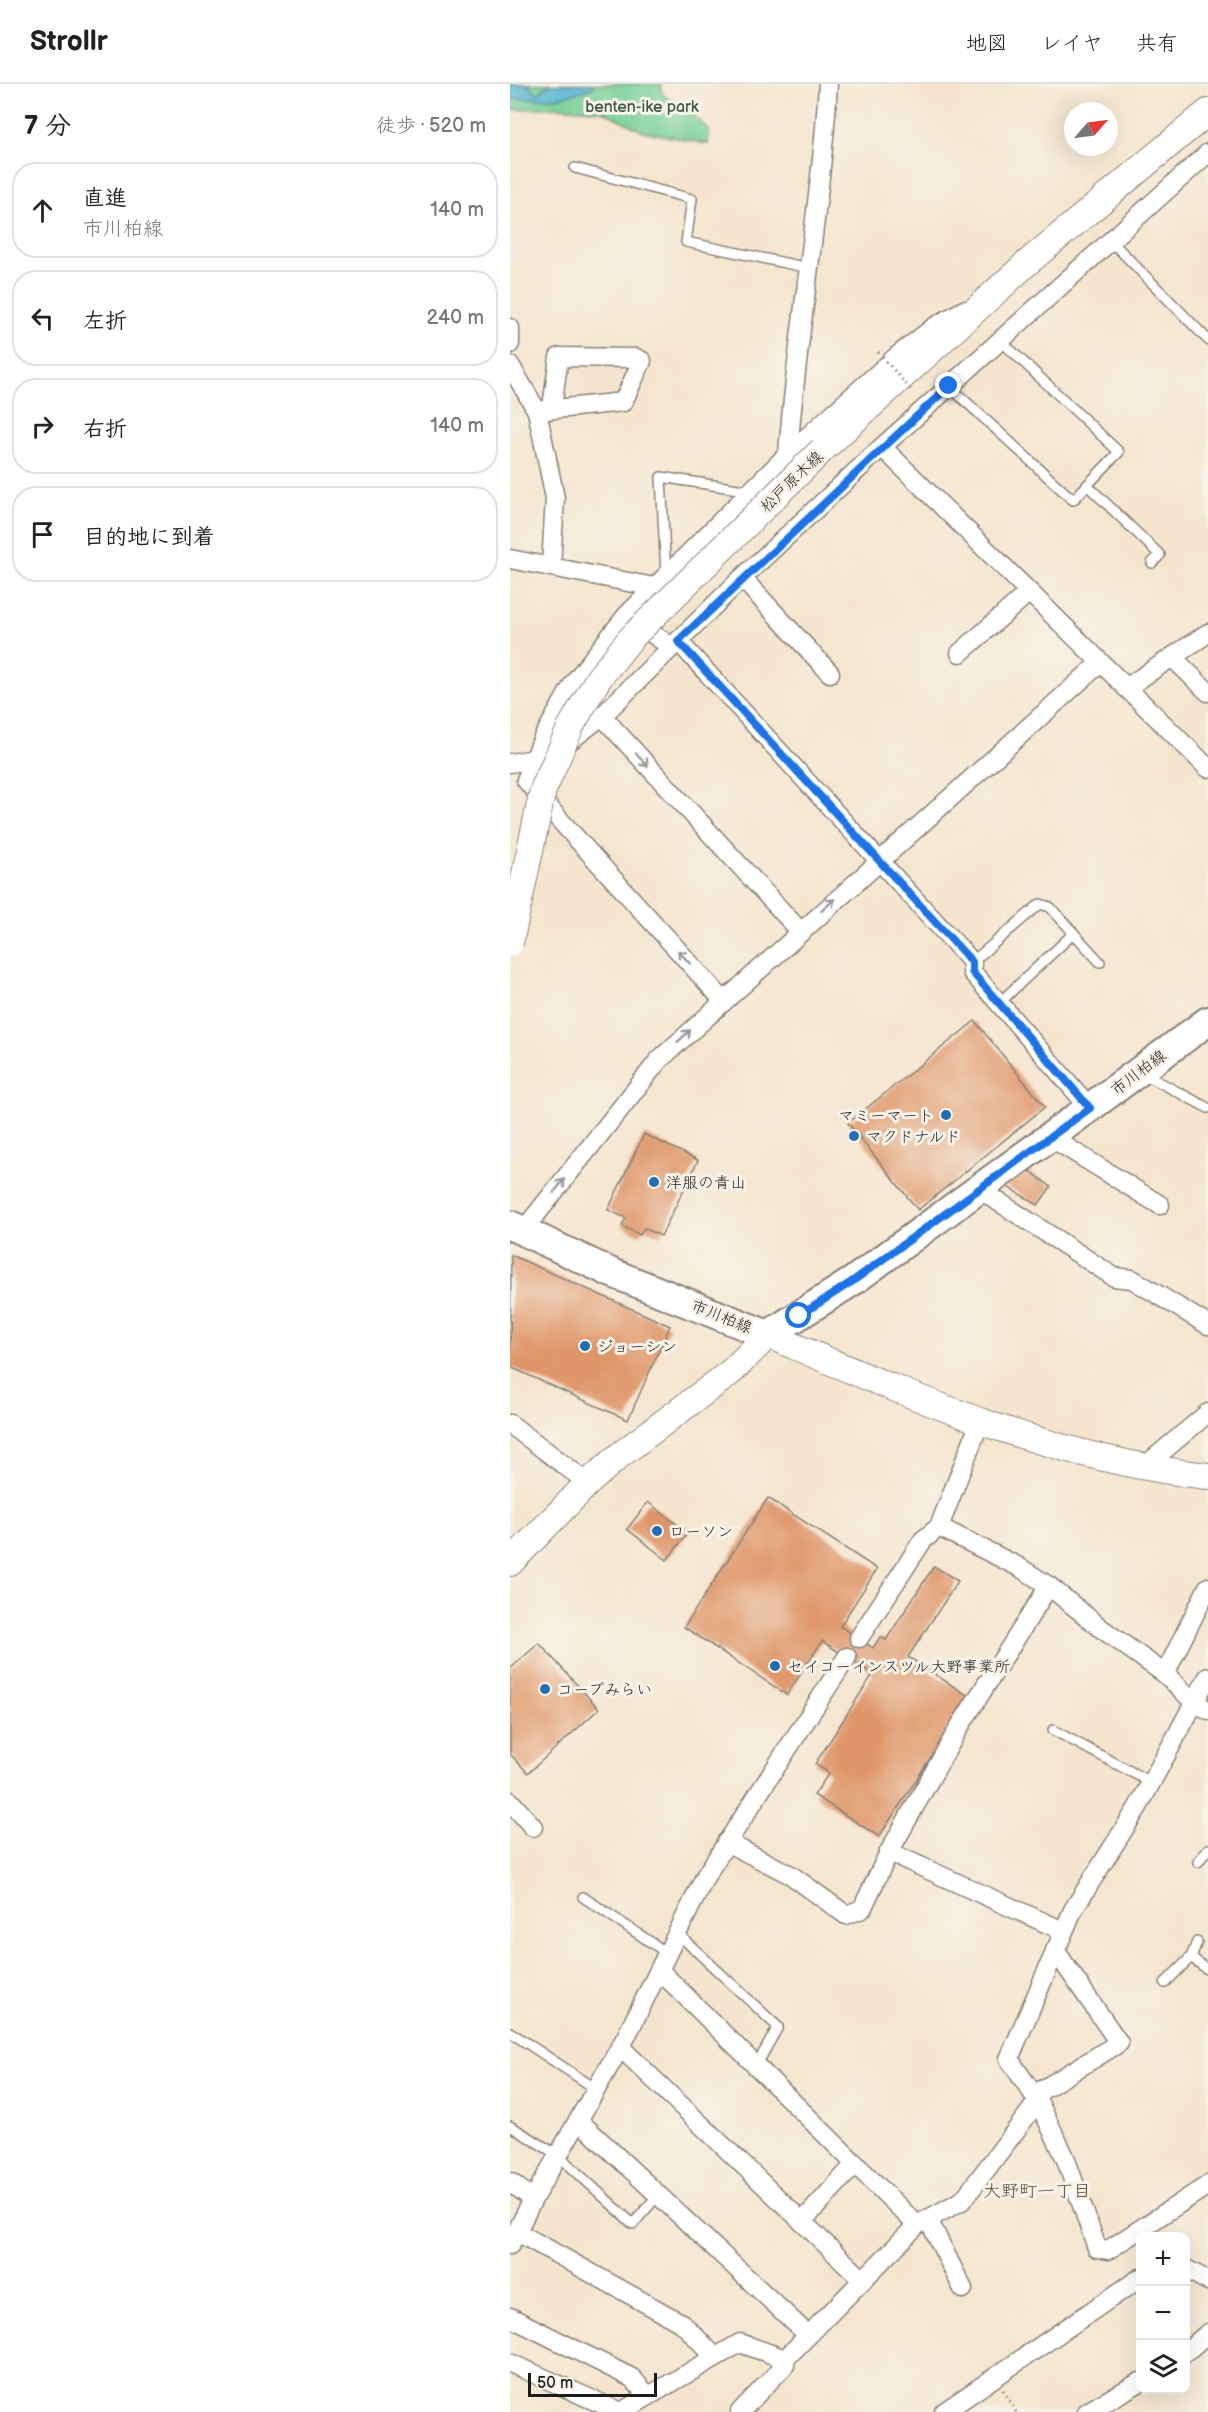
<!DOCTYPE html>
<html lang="ja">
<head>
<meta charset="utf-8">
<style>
  body { margin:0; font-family:"Balsamiq Sans","Klee One",sans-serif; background:#f2f2f2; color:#222 }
  .controls { position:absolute; right:18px; bottom:18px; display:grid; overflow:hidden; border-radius:12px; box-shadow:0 6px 24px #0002 }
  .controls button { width:54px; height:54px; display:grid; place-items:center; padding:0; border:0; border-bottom:2px solid #e0e0e0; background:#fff; color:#222; font:30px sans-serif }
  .compass { position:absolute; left:554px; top:18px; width:54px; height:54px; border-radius:50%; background:#fff; box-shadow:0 6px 24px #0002; rotate:62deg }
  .scale { position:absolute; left:18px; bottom:15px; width:129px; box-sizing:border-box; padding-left:6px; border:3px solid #1c1c1c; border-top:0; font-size:16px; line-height:21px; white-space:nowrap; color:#1c1c1c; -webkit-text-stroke:4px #f7f3e8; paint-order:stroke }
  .stop { position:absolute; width:18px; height:18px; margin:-14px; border:4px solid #1a73e8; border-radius:50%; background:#fff }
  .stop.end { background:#1a73e8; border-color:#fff; box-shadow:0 2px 6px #0008 }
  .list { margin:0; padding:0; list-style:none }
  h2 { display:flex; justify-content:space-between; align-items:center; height:78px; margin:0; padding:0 24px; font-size:26px }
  h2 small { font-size:20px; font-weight:400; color:#767676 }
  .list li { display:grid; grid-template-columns:39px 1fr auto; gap:18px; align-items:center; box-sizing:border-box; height:96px; margin:0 12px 12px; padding:0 12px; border:2px solid #e0e0e0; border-radius:24px }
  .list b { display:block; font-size:22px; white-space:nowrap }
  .list p { margin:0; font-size:20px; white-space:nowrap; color:#767676 }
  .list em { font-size:20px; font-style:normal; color:#767676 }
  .icon { flex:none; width:33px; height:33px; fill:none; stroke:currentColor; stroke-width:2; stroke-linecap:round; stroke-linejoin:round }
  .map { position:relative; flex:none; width:698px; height:2328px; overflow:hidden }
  header { display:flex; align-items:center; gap:36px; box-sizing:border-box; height:84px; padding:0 30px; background:#fff; border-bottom:2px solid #e0e0e0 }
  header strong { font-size:28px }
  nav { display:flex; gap:33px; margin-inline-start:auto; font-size:21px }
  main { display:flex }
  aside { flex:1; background:#fff }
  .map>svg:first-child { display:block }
  .green { fill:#75cf95; stroke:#487658; stroke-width:1.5 }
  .water { fill:#53b6d2; stroke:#386977; stroke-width:1.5 }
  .building { fill:#df9568 }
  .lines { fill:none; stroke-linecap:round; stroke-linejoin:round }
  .lane-casing { stroke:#888075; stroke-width:12 }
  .street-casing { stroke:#888075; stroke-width:21 }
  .secondary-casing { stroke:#888075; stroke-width:28 }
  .primary-casing { stroke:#888075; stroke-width:32 }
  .path { stroke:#888075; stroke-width:3; stroke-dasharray:1.5 4.5; stroke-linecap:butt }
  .lane { stroke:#fff; stroke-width:9 }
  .street { stroke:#fff; stroke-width:18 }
  .secondary { stroke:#fff; stroke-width:26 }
  .primary { stroke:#fff; stroke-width:28 }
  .secondary-bridge-casing { stroke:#888075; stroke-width:28; stroke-linecap:butt }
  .path-bridge { stroke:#888075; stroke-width:3; stroke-dasharray:1.5 4.5; stroke-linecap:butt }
  .secondary-bridge { stroke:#fff; stroke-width:26 }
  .oneway { stroke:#999 }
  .route { stroke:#1a73e8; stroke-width:8 }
  .poi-dot { fill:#1f6fb2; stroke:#f7f3e8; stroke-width:2 }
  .labels { text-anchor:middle; stroke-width:6; stroke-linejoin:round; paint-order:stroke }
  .park-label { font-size:16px; fill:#3b5b46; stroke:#f7f3e8 }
  .street-label { font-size:16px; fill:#1c1c1c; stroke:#f7f3e8 }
  .poi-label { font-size:16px; fill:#1c1c1c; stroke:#f7f3e8; text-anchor:start }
  .neighbourhood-label { font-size:18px; fill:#604637; stroke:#f7f3e8 }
</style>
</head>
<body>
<header>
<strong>Strollr</strong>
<nav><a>地図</a><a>レイヤ</a><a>共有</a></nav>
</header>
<main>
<aside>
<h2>7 分<small>徒歩 · 520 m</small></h2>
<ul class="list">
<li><svg class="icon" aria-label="ahead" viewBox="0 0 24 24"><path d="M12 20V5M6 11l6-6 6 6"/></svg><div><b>直進</b><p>市川柏線</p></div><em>140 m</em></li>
<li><svg class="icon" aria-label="left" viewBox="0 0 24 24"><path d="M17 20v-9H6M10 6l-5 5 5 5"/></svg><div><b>左折</b></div><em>240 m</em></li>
<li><svg class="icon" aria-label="right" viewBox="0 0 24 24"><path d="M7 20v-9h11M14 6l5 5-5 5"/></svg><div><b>右折</b></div><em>140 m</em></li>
<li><svg class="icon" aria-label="arrive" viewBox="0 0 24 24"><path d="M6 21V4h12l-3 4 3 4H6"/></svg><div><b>目的地に到着</b></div></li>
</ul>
</aside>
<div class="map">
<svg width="698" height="2328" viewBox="0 0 698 2328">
  <rect width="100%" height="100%" fill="#f7f3e8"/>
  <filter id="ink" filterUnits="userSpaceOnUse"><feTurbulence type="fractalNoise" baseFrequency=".0167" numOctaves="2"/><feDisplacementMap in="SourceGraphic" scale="12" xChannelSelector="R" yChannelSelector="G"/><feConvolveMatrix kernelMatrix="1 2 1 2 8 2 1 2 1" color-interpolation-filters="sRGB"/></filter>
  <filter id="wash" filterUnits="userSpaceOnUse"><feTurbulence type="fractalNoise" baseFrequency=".008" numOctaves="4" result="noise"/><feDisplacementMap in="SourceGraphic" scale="24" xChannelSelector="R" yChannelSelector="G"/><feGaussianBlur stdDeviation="1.35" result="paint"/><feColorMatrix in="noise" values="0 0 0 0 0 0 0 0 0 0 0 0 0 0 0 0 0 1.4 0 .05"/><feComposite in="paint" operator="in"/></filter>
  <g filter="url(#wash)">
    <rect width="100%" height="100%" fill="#f5e5ce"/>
    <path class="green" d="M 0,0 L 151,0 L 152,10 L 186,33 L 199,47 L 198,60 L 132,47 L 93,27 L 48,23 L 0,26 Z"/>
    <path class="water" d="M 0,0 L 17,0 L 28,10 L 40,0 L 83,0 L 83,4 L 47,14 L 0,15 Z"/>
    <g id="blocks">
      <g class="building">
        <path d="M 465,937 L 535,1023 L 408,1126 L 338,1039 Z"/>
        <path d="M 134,1050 L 188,1076 L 151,1152 L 134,1144 L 130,1151 L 112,1142 L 116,1134 L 98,1126 Z"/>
        <path d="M 519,1086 L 541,1103 L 528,1121 L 494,1101 Z"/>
        <path d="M 1,1171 L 160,1242 L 118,1336 L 0,1283 Z"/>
        <path d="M 258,1414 L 367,1485 L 330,1542 L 363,1564 L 370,1553 L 376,1556 L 424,1482 L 448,1497 L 398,1573 L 460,1613 L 369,1753 L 304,1711 L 319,1689 L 305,1680 L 363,1590 L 312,1557 L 277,1611 L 174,1543 Z"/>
        <path d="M 138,1418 L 178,1449 L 157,1476 L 117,1445 Z"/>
        <path d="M 29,1559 L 89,1625 L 18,1689 L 0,1670 L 0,1585 Z"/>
      </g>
    </g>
  </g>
  <g filter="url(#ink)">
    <use href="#blocks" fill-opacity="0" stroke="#888075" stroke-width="1.5"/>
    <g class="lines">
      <g class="lane-casing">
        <g id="lane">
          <path d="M 65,84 L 182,115 L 176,158 L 299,184"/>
          <path d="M 600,156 L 698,256"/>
          <path d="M 439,302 L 563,416 L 609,368 L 490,256"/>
          <path d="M 577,401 L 650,471 L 642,479"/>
          <path d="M 156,492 L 151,393 L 241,407"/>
          <path d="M 462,878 L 530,820 L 540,823 L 590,878"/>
          <path d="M 489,919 L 564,849"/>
          <path d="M 634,990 L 698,1024"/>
          <path d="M 543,1646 L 642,1699"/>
          <path d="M 688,1778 L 698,1765"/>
          <path d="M 73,1813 L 157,1869"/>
          <path d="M 167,1849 L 268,1943 L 246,1982"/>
          <path d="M 687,1858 L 681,1873 L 698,1886"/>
          <path d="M 655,1899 L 681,1873"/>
          <path d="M 0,1948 L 86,2005"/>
          <path d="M 0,2042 L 48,2071 L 123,2140 L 148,2111"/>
        </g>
      </g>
      <g class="street-casing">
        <g id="street">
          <path d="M 0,244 L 0,260"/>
          <path d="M 0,281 L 27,327 L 45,414 L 41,482"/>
          <path d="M 27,327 L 113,318 L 132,277 L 126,274 L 49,273 L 42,323"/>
          <path d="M 372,363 L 698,684"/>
          <path d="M 278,370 C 287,246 311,124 318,0"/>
          <path d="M 0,475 L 144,503"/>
          <path d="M 232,494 L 320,589"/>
          <path d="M 123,537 L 162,563"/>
          <path d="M 168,557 L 462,878 L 462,888 L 580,1024"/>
          <path d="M 450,569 L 519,508"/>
          <path d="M 662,573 L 698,608"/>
          <path d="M 616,604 L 698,549"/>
          <path d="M 92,632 L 290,847"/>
          <path d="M 0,679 L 25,675 L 52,663 L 92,632 L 232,494 L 372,363 L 698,69"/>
          <path d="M 213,916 L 47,733 L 16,696 L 32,656 L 65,597 L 116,532 L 278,370 L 387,272 L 424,243 L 454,226"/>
          <path d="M 540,1053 L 650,1121"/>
          <path d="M 469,1105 L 604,1193 L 622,1195 L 698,1241"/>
          <path d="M 13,1147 L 149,976 L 590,579"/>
          <path d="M 0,1340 L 78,1399"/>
          <path d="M 635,1382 L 698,1329"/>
          <path d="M 429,1443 L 509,1483 L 539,1502 L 592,1545 L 655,1590 L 684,1618 L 698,1626"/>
          <path d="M 539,1502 L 450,1642 L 379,1768 L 553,1847"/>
          <path d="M 349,1554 L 413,1456 L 429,1443 L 470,1338"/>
          <path d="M 655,1590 L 698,1503"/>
          <path d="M 698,1593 L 628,1723 L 563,1826 L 499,1975 L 528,2017 L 555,2073 L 587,2164 L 598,2166 L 698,2101"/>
          <path d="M 0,1717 L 23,1743"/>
          <path d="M 216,1758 L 281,1791 L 336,1831 L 352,1825 L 379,1768"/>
          <path d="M 149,1886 L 407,2141"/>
          <path d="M 110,1963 L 353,2196"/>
          <path d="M 524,2011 L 609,1959 L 545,1866"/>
          <path d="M 68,2036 L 298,2251"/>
          <path d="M 0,2098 L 23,2115"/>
          <path d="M 418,2135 L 453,2205"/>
          <path d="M 292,2138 L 345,2080"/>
          <path d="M 7,2148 L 173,2240 L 205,2273"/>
          <path d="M 0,2161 L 23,2115 L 116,1953 L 196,1791 L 337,1573"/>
          <path d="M 676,2185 L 698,2197"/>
          <path d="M 0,2233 L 122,2294 L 138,2312"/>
          <path d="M 676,2268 L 698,2249"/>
          <path d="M 0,2279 L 110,2328"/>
          <path d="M 111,2328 L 230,2259 L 275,2275 L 407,2141 L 453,2116 L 528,2017"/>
          <path d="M 230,2328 L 275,2281 L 275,2275"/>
          <path d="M 434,2328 L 630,2194"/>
          <path d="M 577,2328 L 630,2298"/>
        </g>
      </g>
      <g class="secondary-casing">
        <g id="secondary">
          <path d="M 312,366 L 517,179 L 698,28"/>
          <path d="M 0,1479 L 78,1399 L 110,1371 L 221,1288 L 258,1251 C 399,1311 543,1376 698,1392"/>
        </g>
      </g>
      <g class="primary-casing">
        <path id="primary" d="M 0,1141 L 102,1189 L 258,1251 L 343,1197 L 698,937"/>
      </g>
      <path class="path" d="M 493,2306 L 506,2328"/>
      <use href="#lane" class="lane"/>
      <use href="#street" class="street"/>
      <use href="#secondary" class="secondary"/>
      <use href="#primary" class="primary"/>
      <g class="secondary-bridge-casing">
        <path id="secondary-bridge" d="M 0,859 L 33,706 L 61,642 L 88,595 L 122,553 L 312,366"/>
      </g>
      <path class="path-bridge" d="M 368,268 L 402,307"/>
      <use href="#secondary-bridge" class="secondary-bridge"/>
    </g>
    <defs><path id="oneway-shaft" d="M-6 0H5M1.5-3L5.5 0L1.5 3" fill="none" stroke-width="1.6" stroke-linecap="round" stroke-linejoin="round" transform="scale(1.5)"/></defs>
    <g class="oneway">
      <use href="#oneway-shaft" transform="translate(132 676) rotate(47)"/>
      <use href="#oneway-shaft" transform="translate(318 821) rotate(-42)"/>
      <use href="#oneway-shaft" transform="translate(174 873) rotate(-132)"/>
      <use href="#oneway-shaft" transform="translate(174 952) rotate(-43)"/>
      <use href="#oneway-shaft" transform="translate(49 1102) rotate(-52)"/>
    </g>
  </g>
  <g class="lines" filter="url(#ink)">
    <path class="route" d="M 289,1232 L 343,1197 L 580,1024 L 462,888 L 462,878 L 168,557 L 439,302"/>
  </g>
  <g class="poi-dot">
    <circle cx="436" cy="1031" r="6"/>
    <circle cx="344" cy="1052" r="6"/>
    <circle cx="144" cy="1098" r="6"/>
    <circle cx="75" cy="1262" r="6"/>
    <circle cx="147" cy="1447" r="6"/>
    <circle cx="265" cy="1582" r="6"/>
    <circle cx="35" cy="1605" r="6"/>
  </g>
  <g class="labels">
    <g class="park-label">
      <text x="132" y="28">benten-ike park</text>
    </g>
    <g class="street-label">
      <text transform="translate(281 397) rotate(-44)" y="6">松戸原木線</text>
      <text transform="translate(628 988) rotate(-37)" y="6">市川柏線</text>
      <text transform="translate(212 1232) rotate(22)" y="6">市川柏線</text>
    </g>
    <g class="poi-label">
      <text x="424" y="1037" text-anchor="end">マミーマート</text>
      <text x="356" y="1058">マクドナルド</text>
      <text x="156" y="1104">洋服の青山</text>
      <text x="87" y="1268">ジョーシン</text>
      <text x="159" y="1453">ローソン</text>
      <text x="277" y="1588">セイコーインスツル大野事業所</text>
      <text x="47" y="1611">コープみらい</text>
    </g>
    <g class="neighbourhood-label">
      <text x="527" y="2113">大野町一丁目</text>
    </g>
  </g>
</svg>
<div class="controls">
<button>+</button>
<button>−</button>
<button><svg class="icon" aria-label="layers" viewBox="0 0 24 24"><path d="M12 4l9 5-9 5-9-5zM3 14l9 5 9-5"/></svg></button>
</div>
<svg class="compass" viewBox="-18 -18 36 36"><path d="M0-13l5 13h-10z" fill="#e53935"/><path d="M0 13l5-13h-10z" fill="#767676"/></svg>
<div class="scale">50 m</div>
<div class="stop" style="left:289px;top:1232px"></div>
<div class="stop end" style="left:439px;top:302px"></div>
</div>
</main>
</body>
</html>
